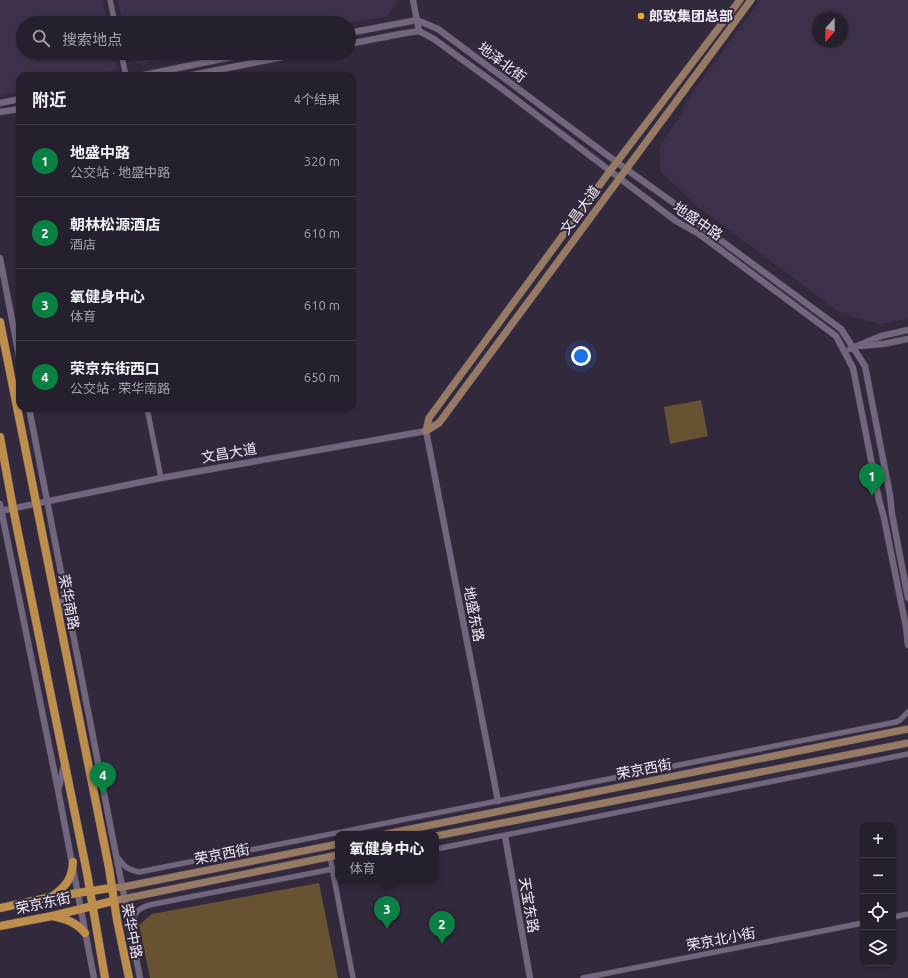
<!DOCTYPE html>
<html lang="zh">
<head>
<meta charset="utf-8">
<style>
  body { margin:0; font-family:Ubuntu,"Noto Sans SC",sans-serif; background:#322c3a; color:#f1f3f6 }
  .controls { position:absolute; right:12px; bottom:12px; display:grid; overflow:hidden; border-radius:8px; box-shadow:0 1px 3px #0004 }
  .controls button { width:36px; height:36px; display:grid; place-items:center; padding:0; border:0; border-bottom:1px solid #423d4a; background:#261f2e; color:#f1f3f6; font:20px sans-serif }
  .compass { position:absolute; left:812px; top:12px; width:36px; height:36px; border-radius:50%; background:#261f2e; box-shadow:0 1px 3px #0004; rotate:201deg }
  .you { position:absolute; left:581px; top:356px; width:14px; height:14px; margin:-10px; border:3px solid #fff; border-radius:50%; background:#1a73e8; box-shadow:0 0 0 6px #1a73e833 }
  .badge { display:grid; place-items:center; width:26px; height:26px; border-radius:50%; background:#0b8043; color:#fff; font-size:13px; font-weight:700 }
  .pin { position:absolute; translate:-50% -33px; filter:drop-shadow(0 1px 2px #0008) }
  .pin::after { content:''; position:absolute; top:21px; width:14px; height:12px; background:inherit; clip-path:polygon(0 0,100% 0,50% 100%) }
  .popup { position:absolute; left:335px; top:831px; width:104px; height:52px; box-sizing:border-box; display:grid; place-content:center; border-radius:8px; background:#261f2e; filter:drop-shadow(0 1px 3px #0005); font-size:13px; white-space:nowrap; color:#a4a2aa }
  .popup b { font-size:15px; color:#f1f3f6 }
  .popup::after { content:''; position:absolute; left:50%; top:100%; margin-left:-8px; border:8px solid transparent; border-top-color:#261f2e }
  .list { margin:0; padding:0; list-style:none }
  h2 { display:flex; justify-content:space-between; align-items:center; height:52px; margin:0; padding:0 16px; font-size:17px }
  h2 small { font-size:13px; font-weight:400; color:#a4a2aa }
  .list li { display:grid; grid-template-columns:26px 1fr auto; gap:12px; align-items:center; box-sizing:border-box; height:72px; padding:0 16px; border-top:1px solid #423d4a }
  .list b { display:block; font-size:15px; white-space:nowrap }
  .list p { margin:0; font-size:13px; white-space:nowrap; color:#a4a2aa }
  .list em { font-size:13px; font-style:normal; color:#a4a2aa }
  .icon { flex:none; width:22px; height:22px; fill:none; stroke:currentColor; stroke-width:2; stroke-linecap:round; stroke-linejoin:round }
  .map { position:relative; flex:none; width:908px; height:978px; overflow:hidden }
  .search { position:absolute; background:#261f2e; box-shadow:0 1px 3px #0004; left:16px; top:16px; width:340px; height:44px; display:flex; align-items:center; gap:10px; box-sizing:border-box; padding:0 14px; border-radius:22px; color:#a4a2aa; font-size:15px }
  .panel { position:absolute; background:#261f2e; box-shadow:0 1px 3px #0004; left:16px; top:72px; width:340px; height:340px; border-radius:12px }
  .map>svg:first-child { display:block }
  .built { fill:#3d304a; fill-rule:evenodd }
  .green { fill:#695232 }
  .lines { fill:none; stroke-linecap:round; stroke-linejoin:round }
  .minor-casing { stroke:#4f4657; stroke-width:6 }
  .tertiary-casing { stroke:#4f4657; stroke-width:7 }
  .secondary-casing { stroke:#4f4657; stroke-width:8 }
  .primary-casing { stroke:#4f4657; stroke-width:9 }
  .minor { stroke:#71667d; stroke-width:5 }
  .tertiary { stroke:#71667d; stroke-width:6 }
  .secondary { stroke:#977a64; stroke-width:7 }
  .primary { stroke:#bd8e4c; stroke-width:8 }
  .poi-dot { fill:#eca93a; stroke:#33293d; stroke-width:1.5 }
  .labels { text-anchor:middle; stroke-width:4; stroke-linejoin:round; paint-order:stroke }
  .poi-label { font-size:14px; font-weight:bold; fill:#f2ecf9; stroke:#33293d; text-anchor:start }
  .street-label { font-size:14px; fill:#f2ecf9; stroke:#33293d }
</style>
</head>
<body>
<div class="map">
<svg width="908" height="978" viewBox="0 0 908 978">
  <rect width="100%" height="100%" fill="#33293d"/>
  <g class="built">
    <path d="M 0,0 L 103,0 L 107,23 L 23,23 L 23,53 L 113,53 L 117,70 L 90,76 L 20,76 L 20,91 L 0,96 Z"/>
    <path d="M 118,0 L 398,0 L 388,16 L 349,23 L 123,23 Z"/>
    <path d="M 760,0 L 908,0 L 908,319 L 880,324 L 842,314 L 698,207 L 660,171 L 659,147 L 679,118 L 687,100 ZM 818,18 L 842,18 L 842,42 L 818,42 Z"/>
    <path d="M 129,53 L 194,53 L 138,64 L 130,59 Z"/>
  </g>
  <g class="green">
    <path d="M 701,400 L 708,436 L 670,444 L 664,407 Z"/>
    <path d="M 319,883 L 338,978 L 150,978 L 139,925 L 152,914 Z"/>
  </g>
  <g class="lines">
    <g class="minor-casing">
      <g id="minor">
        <path d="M 110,0 L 115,23"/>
        <path d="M 121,53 L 126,76"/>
        <path d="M 147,408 L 161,478"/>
        <path d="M 436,849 L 908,754"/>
        <path d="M 330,857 L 353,978"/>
        <path d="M 118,858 C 124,867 129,870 139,872 L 896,722 L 900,720 L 908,712"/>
        <path d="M 893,917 L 908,914"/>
        <path d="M 131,927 C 134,914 136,909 149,905 L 338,868"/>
        <path d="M 583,978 L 863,923"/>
      </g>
    </g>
    <g class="tertiary-casing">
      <g id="tertiary">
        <path d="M 413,0 L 419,31"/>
        <path d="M 349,33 L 417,20 L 438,29 L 626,169 L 685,211 L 700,225 L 841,329 L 865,366 L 890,495 L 892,514 L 908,598"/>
        <path d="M 349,44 L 400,34 L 419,31 L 434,39 L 501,88 L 676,221 L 699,234 L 836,336 L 853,368 L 879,500 L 884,518 L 906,627 L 908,645"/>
        <path d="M 139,76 L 251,53"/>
        <path d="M 187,76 L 303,53"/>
        <path d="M 0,103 L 20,99"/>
        <path d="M 0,112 L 20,109"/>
        <path d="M 0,258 L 20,361"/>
        <path d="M 860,346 L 883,344 L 908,339"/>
        <path d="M 850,349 L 881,336 L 908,330"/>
        <path d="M 29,408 L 140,978"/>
        <path d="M 0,504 L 58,790 L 94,978"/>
        <path d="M 0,511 L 161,478 L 426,431 L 498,801"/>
        <path d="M 60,615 L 64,593"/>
        <path d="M 59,787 L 64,765"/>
        <path d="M 505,836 L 530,978"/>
      </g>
    </g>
    <g class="secondary-casing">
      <g id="secondary">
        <path d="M 426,431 L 439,423 L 751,0"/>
        <path d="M 426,431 L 429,418 L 610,171 L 740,0"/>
        <path d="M 386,834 L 908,729"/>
        <path d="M 436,836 L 908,743"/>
        <path d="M 111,888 L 123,887 L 338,844"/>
        <path d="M 113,901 L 338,855"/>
      </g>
    </g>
    <g class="primary-casing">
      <g id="primary">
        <path d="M 0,322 L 109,868 L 117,920 L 129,978"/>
        <path d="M 0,437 L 13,508 L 87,873 L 105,978"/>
        <path d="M 53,896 C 66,886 72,879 73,862"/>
        <path d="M 0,908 L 51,897 L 111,888"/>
        <path d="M 52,916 C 66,919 76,922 85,933"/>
        <path d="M 0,926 L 52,916 L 113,901"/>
      </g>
    </g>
    <use href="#minor" class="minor"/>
    <use href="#tertiary" class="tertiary"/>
    <use href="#secondary" class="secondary"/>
    <use href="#primary" class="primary"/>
  </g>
  <circle class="poi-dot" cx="641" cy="16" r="4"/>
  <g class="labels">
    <g class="poi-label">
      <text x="649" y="21">郎致集团总部</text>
    </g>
    <g class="street-label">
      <text transform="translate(502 62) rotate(37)" y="5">地泽北街</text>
      <text transform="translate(580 210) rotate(-54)" y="5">文昌大道</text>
      <text transform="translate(698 221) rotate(34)" y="5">地盛中路</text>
      <text transform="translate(229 453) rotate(-10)" y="5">文昌大道</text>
      <text transform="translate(69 602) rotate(79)" y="5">荣华南路</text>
      <text transform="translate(474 614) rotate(79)" y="5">地盛东路</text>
      <text transform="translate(644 769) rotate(-11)" y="5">荣京西街</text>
      <text transform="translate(222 854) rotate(-11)" y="5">荣京西街</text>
      <text transform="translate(43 903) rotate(-12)" y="5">荣京东街</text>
      <text transform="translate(529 905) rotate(80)" y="5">天宝东路</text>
      <text transform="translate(132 931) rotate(79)" y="5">荣华中路</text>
      <text transform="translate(721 939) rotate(-11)" y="5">荣京北小街</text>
    </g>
  </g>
</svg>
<div class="controls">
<button>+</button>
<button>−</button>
<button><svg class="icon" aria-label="locate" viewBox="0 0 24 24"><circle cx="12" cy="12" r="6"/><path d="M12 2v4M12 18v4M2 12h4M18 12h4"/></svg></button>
<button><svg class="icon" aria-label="layers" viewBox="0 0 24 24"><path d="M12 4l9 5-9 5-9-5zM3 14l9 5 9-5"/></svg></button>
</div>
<svg class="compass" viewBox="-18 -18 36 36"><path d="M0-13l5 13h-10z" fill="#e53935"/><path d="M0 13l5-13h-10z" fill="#a4a2aa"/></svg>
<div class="you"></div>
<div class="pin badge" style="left:872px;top:496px">1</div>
<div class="pin badge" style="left:442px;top:944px">2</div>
<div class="pin badge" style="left:387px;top:929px">3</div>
<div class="popup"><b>氧健身中心</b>体育</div>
<div class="pin badge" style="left:103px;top:795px">4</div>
<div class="search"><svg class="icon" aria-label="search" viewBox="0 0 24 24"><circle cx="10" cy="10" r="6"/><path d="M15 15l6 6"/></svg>搜索地点</div>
<section class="panel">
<h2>附近<small>4个结果</small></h2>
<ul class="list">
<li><span class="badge">1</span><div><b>地盛中路</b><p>公交站 · 地盛中路</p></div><em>320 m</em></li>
<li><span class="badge">2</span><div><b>朝林松源酒店</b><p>酒店</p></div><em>610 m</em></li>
<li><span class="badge">3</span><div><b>氧健身中心</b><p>体育</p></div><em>610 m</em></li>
<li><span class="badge">4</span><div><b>荣京东街西口</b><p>公交站 · 荣华南路</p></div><em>650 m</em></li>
</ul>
</section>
</div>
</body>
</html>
